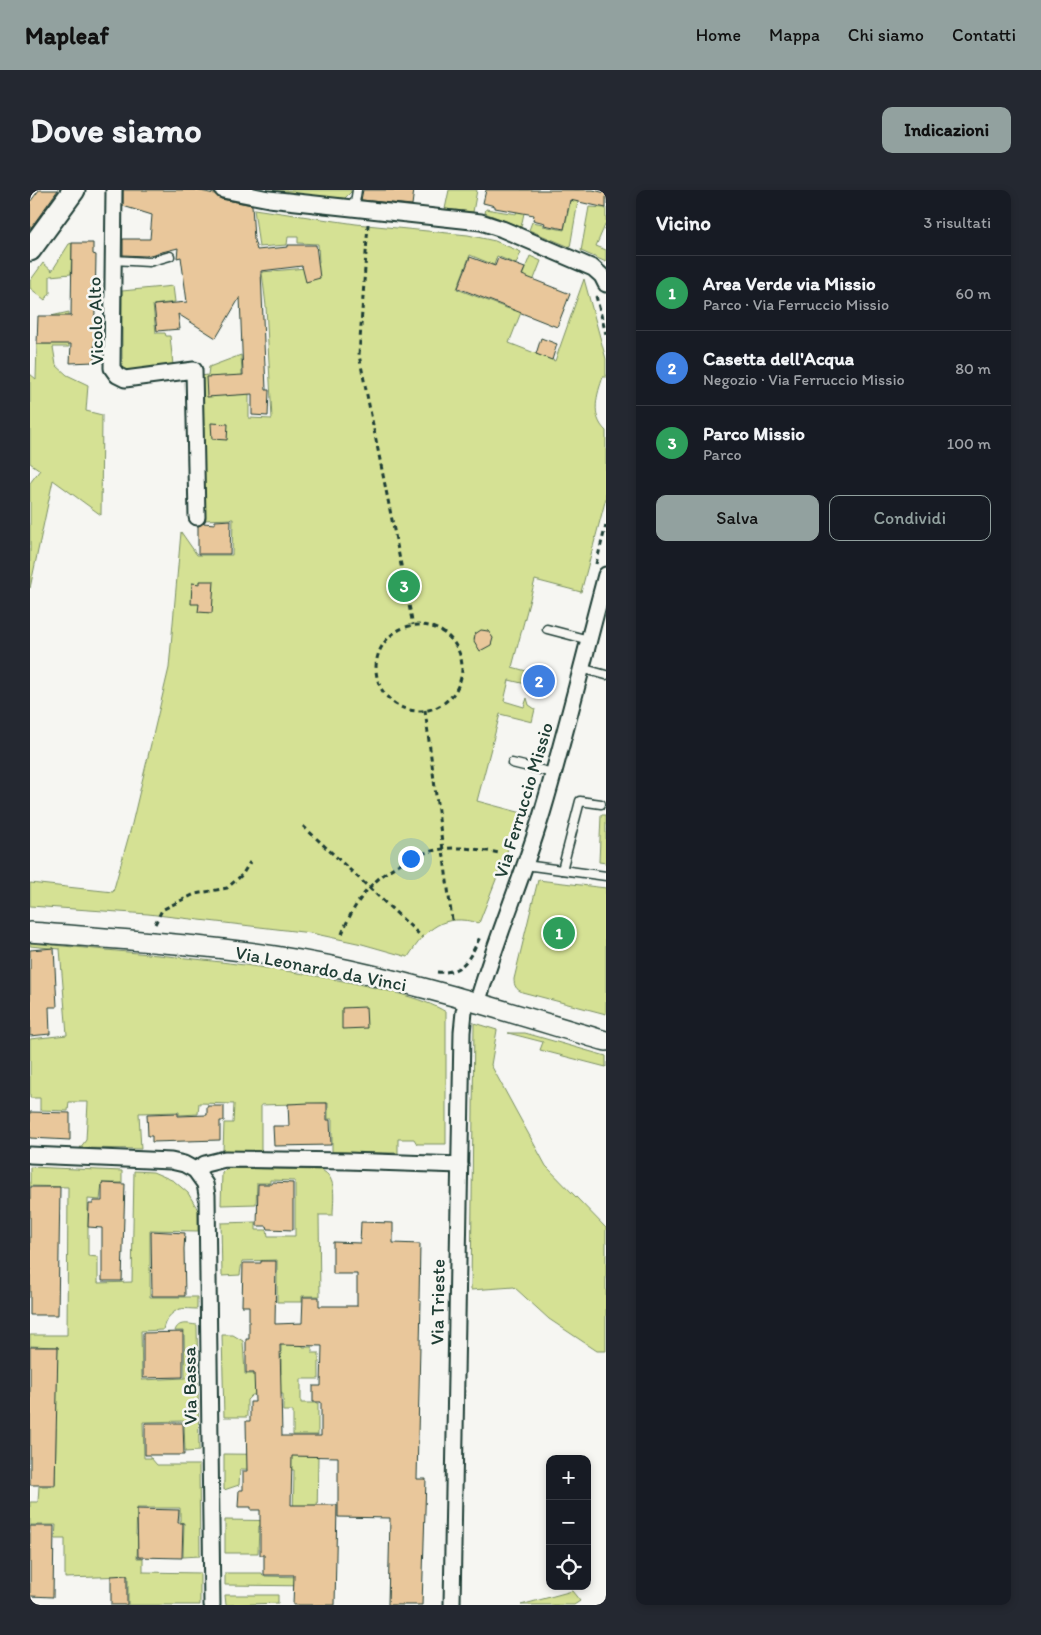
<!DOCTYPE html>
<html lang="it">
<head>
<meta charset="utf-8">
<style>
  body { margin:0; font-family:Itim,sans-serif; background:#242831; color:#f1f3f6 }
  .controls { position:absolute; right:15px; bottom:15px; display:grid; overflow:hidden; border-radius:10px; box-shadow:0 2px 8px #0003 }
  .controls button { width:45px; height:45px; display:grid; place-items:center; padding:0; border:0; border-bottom:1px solid #363941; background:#171b24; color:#f1f3f6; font:25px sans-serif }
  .you { position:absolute; left:380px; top:668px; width:18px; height:18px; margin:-12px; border:4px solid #fff; border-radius:50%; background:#1a73e8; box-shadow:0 0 0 8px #1a73e833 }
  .badge { display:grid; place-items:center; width:32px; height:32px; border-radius:50%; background:#92a19f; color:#fff; font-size:16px; font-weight:700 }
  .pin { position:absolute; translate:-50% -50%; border:2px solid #fff; box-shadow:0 1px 5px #0006 }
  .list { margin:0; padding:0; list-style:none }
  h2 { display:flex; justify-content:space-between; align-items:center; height:65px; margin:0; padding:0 20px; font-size:21px }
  h2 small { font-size:16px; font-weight:400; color:#9ea1a6 }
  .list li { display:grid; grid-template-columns:32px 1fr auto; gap:15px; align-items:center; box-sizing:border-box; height:75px; padding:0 20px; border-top:1px solid #363941 }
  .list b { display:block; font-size:19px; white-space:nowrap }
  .list p { margin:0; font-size:16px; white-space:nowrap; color:#9ea1a6 }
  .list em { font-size:16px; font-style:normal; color:#9ea1a6 }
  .actions { display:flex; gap:10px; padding:15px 20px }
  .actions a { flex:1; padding:11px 0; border:1px solid #92a19f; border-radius:10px; text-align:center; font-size:18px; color:#92a19f }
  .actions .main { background:#92a19f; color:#111 }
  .icon { flex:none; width:28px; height:28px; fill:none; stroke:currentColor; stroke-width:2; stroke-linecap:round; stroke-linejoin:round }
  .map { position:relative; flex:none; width:576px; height:1415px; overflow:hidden; border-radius:10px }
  header { display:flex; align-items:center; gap:30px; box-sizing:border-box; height:70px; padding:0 25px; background:#92a19f; color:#111 }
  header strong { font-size:24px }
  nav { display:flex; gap:28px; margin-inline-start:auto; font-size:18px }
  .intro { display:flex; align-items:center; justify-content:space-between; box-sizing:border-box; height:120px; padding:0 30px }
  h1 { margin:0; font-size:35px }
  .button { padding:12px 22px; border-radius:10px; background:#92a19f; color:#111; font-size:18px; font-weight:700 }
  main { display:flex; gap:30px; padding:0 30px }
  aside { flex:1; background:#171b24; border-radius:10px; box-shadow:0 2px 8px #0003 }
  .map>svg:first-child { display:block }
  .green { fill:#d5e194; stroke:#7a8f64 }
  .building { fill:#e9c79b; stroke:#1f3d34; fill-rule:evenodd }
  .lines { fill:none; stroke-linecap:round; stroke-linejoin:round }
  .service-casing { stroke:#1f3d34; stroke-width:11 }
  .minor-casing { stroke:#1f3d34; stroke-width:19 }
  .tertiary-casing { stroke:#1f3d34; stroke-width:22 }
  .secondary-casing { stroke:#1f3d34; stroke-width:25 }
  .path { stroke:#1f3d34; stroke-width:3; stroke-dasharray:5 4; stroke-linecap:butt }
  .service { stroke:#f6f6f2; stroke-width:8 }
  .minor { stroke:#f6f6f2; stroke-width:15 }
  .tertiary { stroke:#f6f6f2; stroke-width:19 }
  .secondary { stroke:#f6f6f2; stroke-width:21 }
  .labels { text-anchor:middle; stroke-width:5; stroke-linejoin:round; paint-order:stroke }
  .street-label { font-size:19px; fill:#1f3d34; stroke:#f6f6f2 }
</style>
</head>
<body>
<header>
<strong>Mapleaf</strong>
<nav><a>Home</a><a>Mappa</a><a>Chi siamo</a><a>Contatti</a></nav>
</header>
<div class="intro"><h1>Dove siamo</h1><a class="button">Indicazioni</a></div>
<main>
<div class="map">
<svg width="576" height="1415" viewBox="0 0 576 1415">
  <rect width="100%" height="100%" fill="#f6f6f2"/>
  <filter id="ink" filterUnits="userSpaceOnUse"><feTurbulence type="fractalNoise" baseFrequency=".02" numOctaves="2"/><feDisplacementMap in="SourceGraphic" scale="10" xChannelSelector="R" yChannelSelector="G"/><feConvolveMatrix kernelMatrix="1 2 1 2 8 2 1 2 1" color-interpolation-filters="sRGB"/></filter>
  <g filter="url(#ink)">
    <g class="green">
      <path d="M 225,0 L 321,0 L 321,2 L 314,9 Z"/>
      <path d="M 419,0 L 447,0 L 443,22 L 415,19 Z"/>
      <path d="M 491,0 L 499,0 L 491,37 L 455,23 L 456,19 L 486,24 Z"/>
      <path d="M 543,0 L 550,0 L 540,57 L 499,40 L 502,32 L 513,34 L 513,36 L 534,40 Z"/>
      <path d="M 559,17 L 576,18 L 576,33 L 566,56 L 576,60 L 576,72 L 551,61 Z"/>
      <path d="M 224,19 L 326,34 L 438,45 L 465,51 L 491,62 L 486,74 L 467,66 L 464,75 L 440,65 L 427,99 L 479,119 L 500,66 L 511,71 L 479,153 L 525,171 L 554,89 L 576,169 L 576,187 L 573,187 C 567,204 560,226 576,241 L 576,308 L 551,402 L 505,390 L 482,477 L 514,486 L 510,498 L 505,498 L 499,503 L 498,503 L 500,495 L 479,490 L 474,511 L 494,517 L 497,508 L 499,515 L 505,519 L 502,532 L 470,524 L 447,611 L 492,623 L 449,733 C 413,723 397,738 378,767 L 332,754 L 281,743 L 118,724 L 0,716 L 0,693 L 83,702 L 101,638 L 139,478 L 151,342 L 167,365 L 202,365 L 203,329 L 172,330 L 171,186 L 178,185 L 179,177 L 211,165 L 213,202 L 219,202 L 219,228 L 242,229 L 236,116 L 232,82 L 276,78 L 289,72 L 288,54 L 268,53 L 268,47 L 258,47 L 257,55 L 229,57 Z"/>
      <path d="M 42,53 L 41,84 L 20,86 L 20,103 L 15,110 L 0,98 L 0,91 L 13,73 L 22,81 L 39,54 Z"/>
      <path d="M 143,96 L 145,112 L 123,115 L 126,143 L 135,143 L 136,146 L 140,146 L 143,175 L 92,182 L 92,101 Z"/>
      <path d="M 39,122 L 39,157 L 23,157 L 26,175 L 37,185 L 58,195 L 56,221 L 72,225 L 71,325 L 23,290 L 0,398 L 0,293 L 10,280 L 0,273 L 0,184 L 6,189 L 7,154 L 21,154 L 21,126 Z"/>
      <path d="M 571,625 L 576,625 L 576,673 L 569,672 Z"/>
      <path d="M 508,690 L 576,698 L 576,824 L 492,802 C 486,799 484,796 484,789 Z"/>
      <path d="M 0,753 C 107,763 213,771 318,792 C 346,798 392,807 416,822 L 416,954 L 387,954 L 384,949 L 368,949 L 368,963 L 302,962 L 302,929 L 298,929 L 298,913 L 231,915 L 231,961 L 193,961 L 194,933 L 203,933 L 204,914 L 169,913 L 168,924 L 149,925 L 149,922 L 109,923 L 111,959 L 50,958 L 56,950 L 58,912 L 39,912 L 38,921 L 10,920 L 10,908 L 0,908 L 0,849 L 37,845 L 30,759 L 0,756 Z"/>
      <path d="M 444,833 L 467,840 L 461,875 L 516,976 L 576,1038 L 576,1161 L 567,1161 L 519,1129 L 484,1097 L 441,1100 Z"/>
      <path d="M 478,843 L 495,843 L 576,866 L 576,877 L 510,860 L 513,852 Z"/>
      <path d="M 0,977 L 92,981 L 92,993 L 72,993 L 70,1010 L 58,1009 L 58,1066 L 68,1067 L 68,1093 L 102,1092 L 104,981 L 123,982 L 144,991 L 158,1003 L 168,1020 L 168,1041 L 120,1040 L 120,1107 L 167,1107 L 167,1119 C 162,1119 155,1118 150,1119 C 141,1122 134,1131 133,1140 L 111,1141 L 112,1190 L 155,1188 L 154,1141 L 145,1141 C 148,1131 158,1134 167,1135 L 169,1261 L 155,1262 L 154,1231 L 113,1232 L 114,1268 L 121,1268 L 127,1275 L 169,1275 L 170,1366 L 153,1367 L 154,1333 L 150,1332 L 150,1318 L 107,1318 L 106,1345 L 108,1345 L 107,1368 L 113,1368 L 113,1382 L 170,1383 L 170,1415 L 98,1415 L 98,1386 L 35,1388 L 35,1349 L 25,1349 L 26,1335 L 0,1335 L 0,1312 L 8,1312 L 9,1296 L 25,1296 L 26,1238 L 23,1236 L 28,1157 L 0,1156 L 0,1145 L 37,1145 L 38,997 L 0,996 Z"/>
      <path d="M 197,978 L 291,980 C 308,987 303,1010 303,1025 L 289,1025 L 290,1106 L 272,1106 L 272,1112 L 247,1112 L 247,1070 L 212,1071 L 210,1085 L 192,1086 L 191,1033 L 226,1032 L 226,1040 L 237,1040 L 238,1046 L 265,1046 L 265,991 L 240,990 L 240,993 L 227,993 L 226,1014 L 191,1015 L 192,983 Z"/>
      <path d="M 251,1141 L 272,1141 L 273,1157 L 282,1157 L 282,1163 L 289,1163 L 289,1189 L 271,1189 L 271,1213 L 288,1213 L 288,1245 L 263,1245 L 263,1221 L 253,1221 L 253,1204 L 222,1205 L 217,1210 L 217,1227 L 194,1227 L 192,1145 L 203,1145 L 213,1151 L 215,1184 L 251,1184 Z"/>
      <path d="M 194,1264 L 288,1265 L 286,1396 L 195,1395 L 195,1383 L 232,1383 L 233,1386 L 272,1387 L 268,1336 L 229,1336 L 228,1363 L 195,1363 L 195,1330 L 263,1331 L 264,1280 L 210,1279 L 209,1295 L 194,1300 Z"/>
      <path d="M 542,1401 L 550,1411 L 544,1415 L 491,1415 Z"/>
      <path d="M 195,1405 L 248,1405 L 248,1413 L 196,1415 Z"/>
    </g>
    <g class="building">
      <path d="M 9,0 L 28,0 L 0,39 L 0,12 Z"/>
      <path d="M 93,0 L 165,0 L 185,4 L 191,9 L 222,15 L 224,50 L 227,60 L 258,57 L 258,55 L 286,55 L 290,88 L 276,92 L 272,76 L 231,81 L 236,200 L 239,200 L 238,226 L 222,225 L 222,204 L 177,207 L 176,187 L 213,185 L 210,107 L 186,148 L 148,124 L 150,139 L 127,141 L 124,115 L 157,112 L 151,67 L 147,68 L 148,58 L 116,66 L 93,65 L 93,49 L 120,49 L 122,25 L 93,16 Z"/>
      <path d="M 333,0 L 384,0 L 382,15 L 331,10 Z"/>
      <path d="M 456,0 L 563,0 L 576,3 L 576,18 L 540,10 L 534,39 L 514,35 L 515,33 L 503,30 L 504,25 L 465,18 L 465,16 L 453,13 Z"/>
      <path d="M 42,53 L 63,53 L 63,64 L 66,65 L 64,172 L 40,173 L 41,154 L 7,154 L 8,126 L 41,126 Z"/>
      <path d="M 440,67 L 465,76 L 468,68 L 495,78 L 492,85 L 540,104 L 527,137 L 428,98 Z"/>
      <path d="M 511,148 L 527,154 L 522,170 L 506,164 Z"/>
      <path d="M 181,233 L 198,234 L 197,250 L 182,249 Z"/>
      <path d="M 201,330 L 200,364 L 168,364 L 168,336 L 173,333 L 185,334 L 185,331 Z"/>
      <path d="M 170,391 L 184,391 L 182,423 L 168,422 L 169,414 L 161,414 L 162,393 L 170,394 Z"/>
      <path d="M 451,440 L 458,441 L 463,448 L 461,455 L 450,461 L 444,451 L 445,444 Z"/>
      <path d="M 24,758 L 27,817 L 19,817 L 20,844 L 0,846 L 0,760 Z"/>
      <path d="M 336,817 L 337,838 L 312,839 L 312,818 Z"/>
      <path d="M 279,913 L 297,913 L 297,930 L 300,930 L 301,955 L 244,956 L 243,936 L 259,936 L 258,914 Z"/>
      <path d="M 177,916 L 194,916 L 194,931 L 190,931 L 190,950 L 122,952 L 122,946 L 118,946 L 117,924 L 148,923 L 148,926 L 177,925 Z"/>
      <path d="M 0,922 L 40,923 L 40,950 L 0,948 Z"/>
      <path d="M 242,992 L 263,993 L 263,1040 L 238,1039 L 237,1036 L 227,1036 L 228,994 L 242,994 Z"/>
      <path d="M 72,993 L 95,994 L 92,1091 L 72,1091 L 72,1038 L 58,1037 L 59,1014 L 63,1014 L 63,1011 L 72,1011 Z"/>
      <path d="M 0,997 L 30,997 L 28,1125 L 0,1125 Z"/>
      <path d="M 331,1032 L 363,1033 L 363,1053 L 390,1054 L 389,1111 L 391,1111 L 387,1289 L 396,1289 L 392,1415 L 358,1415 L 360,1328 L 308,1327 L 308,1267 L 262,1266 L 261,1315 L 307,1315 L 305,1415 L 263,1415 L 264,1385 L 234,1385 L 234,1365 L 230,1365 L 230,1320 L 221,1320 L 221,1317 L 208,1317 L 209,1300 L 213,1300 L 213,1281 L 217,1281 L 216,1231 L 220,1231 L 220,1212 L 225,1212 L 224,1183 L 216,1183 L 216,1149 L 219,1149 L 219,1116 L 212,1116 L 213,1073 L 231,1073 L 231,1071 L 246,1071 L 245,1134 L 272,1133 L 273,1107 L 289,1107 L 289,1116 L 327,1116 L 327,1084 L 303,1084 L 303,1052 L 330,1053 ZM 250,1155 L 292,1156 L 291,1196 L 283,1196 L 283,1212 L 291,1212 L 291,1246 L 252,1246 Z"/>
      <path d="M 121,1041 L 155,1043 L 154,1059 L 155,1106 L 122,1106 Z"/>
      <path d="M 153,1142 L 153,1187 L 113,1188 L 113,1143 Z"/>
      <path d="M 0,1157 L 28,1157 L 25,1295 L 0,1295 Z"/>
      <path d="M 115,1233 L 153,1233 L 154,1265 L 115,1265 Z"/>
      <path d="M 107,1319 L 149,1320 L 148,1333 L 153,1333 L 152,1368 L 108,1367 Z"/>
      <path d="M 0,1336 L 24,1336 L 23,1407 L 0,1406 Z"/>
      <path d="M 97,1385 L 97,1415 L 81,1415 L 81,1386 Z"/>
    </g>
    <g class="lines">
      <g class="service-casing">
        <g id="service">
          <path d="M 324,19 L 327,0"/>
          <path d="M 83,70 L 119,72 L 140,66"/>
          <path d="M 517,439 L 559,450"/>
          <path d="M 551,478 L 576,485"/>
          <path d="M 482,573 L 523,583"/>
          <path d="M 495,675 L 576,686"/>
          <path d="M 532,680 L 550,611 L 571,614"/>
        </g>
      </g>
      <g class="minor-casing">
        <g id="minor">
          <path d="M 84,0 L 82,178 L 87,185 L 95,189 L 164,180 L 167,327"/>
          <path d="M 193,0 L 239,9 L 451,32 L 472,39 L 563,78 L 572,86 L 576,94"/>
          <path d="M 447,814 C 466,748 494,685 513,620 C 536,542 555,463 576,385"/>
          <path d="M 0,965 L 141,971 L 154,974 L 165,980 L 175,974 L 195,969 L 317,971 L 430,975"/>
          <path d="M 165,980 L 175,994 L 177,1005 L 182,1415"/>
          <path d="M 422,1415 L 432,842 L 434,822 L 437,811"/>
        </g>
      </g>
      <g class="tertiary-casing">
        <path id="tertiary" d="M 0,742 C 107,751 215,756 320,780 C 406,799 491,826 576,851"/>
      </g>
      <g class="secondary-casing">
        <path id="secondary" d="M 0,60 L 44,0"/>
      </g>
      <g class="path">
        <path d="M 338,34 L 329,165 L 383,435"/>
        <path d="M 566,106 L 576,144"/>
        <path d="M 566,374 L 576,335"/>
        <circle cx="389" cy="478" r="43"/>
        <path d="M 395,520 L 422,730"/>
        <path d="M 273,636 L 392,747"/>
        <path d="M 125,734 L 132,720 L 152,710 L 165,704 L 197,698 L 212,685 L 220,672"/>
        <path d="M 312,744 C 318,728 327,711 339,698 C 357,678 385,663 412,659 C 431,656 451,660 470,663"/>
        <path d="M 407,782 C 434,784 440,767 450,747"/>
      </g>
      <use href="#service" class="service"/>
      <use href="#minor" class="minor"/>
      <use href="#tertiary" class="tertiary"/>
      <use href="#secondary" class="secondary"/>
    </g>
  </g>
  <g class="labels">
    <g class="street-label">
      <text transform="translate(65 131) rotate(-92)" y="7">Vicolo Alto</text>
      <text transform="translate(493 610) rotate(-73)" y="7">Via Ferruccio Missio</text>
      <text transform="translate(291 778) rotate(11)" y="7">Via Leonardo da Vinci</text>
      <text transform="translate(407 1112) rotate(-89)" y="7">Via Trieste</text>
      <text transform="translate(159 1196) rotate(-91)" y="7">Via Bassa</text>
    </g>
  </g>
</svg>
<div class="controls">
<button>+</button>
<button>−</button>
<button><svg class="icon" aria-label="locate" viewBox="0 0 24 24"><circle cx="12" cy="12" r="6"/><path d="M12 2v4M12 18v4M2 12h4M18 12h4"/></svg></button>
</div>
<div class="you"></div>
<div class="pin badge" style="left:529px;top:743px;background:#2e9e5b">1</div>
<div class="pin badge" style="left:509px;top:491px;background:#3f7fe0">2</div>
<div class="pin badge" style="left:374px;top:396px;background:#2e9e5b">3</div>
</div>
<aside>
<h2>Vicino<small>3 risultati</small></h2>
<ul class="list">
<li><span class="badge" style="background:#2e9e5b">1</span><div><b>Area Verde via Missio</b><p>Parco · Via Ferruccio Missio</p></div><em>60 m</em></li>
<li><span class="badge" style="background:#3f7fe0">2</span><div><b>Casetta dell'Acqua</b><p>Negozio · Via Ferruccio Missio</p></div><em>80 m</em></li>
<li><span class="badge" style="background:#2e9e5b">3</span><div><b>Parco Missio</b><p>Parco</p></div><em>100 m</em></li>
</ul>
<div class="actions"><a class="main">Salva</a><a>Condividi</a></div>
</aside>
</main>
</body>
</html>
